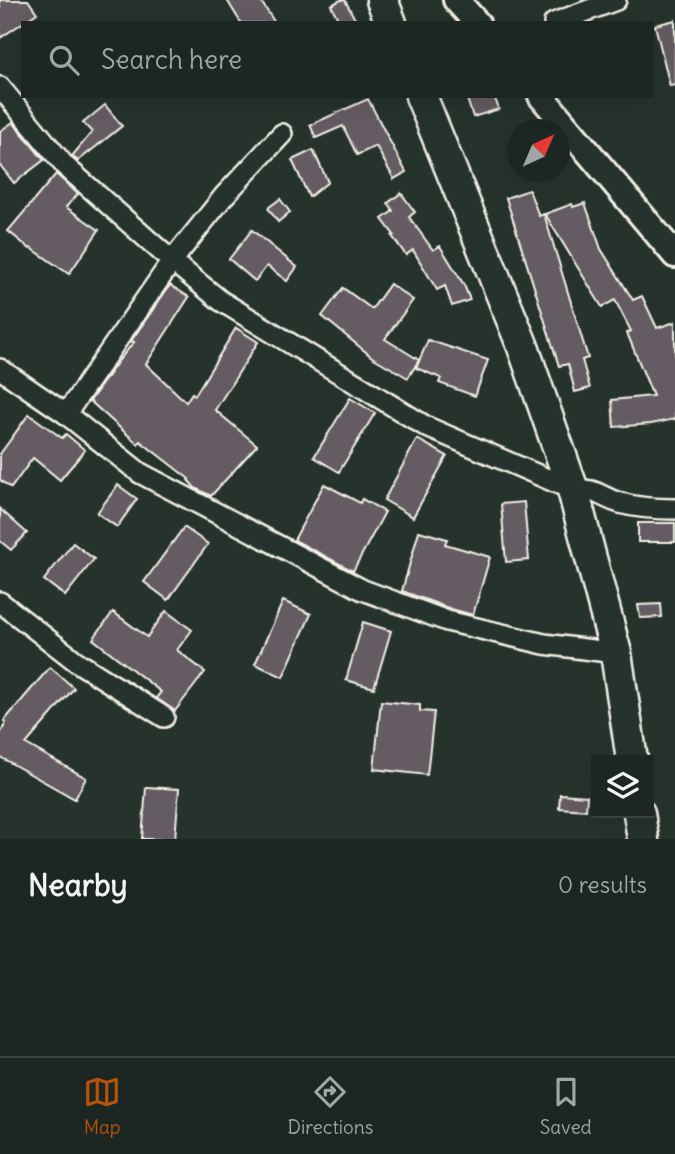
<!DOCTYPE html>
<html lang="en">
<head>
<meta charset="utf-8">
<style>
  body { margin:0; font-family:Delius,sans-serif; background:#29322f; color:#f1f3f6 }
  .controls { position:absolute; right:21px; bottom:21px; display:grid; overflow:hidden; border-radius:0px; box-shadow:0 7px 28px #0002 }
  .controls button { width:63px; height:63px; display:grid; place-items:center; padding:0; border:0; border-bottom:2px solid #3a4340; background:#1c2622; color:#f1f3f6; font:35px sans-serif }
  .compass { position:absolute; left:507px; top:119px; width:63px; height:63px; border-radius:50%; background:#1c2622; box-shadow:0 7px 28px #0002; rotate:44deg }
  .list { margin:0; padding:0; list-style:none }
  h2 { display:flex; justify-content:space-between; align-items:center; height:91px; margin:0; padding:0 28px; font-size:30px }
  h2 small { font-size:23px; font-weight:400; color:#a0a5a5 }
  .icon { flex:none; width:38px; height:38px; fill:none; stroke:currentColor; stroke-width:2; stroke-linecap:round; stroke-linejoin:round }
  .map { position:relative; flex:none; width:675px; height:839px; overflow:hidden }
  .search { position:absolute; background:#1c2622; box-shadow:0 7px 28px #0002; left:21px; right:21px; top:21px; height:77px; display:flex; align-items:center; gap:18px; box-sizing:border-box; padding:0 24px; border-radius:0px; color:#a0a5a5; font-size:26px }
  .sheet { height:217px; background:#1c2622 }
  nav { display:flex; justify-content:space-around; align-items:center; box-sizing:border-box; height:98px; border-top:2px solid #3a4340; background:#1c2622; font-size:19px; color:#a0a5a5 }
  nav a { display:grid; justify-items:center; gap:4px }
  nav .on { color:#b45309 }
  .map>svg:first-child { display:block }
  .building { fill:#655c63; stroke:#f4f1e8; stroke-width:2 }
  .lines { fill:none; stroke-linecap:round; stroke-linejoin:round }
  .minor-casing { stroke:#f4f1e8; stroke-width:24 }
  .major-casing { stroke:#f4f1e8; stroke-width:30 }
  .highway-casing { stroke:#f4f1e8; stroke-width:35 }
  .minor { stroke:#26332d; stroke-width:19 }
  .major { stroke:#26332d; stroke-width:24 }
  .highway { stroke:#26332d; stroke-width:30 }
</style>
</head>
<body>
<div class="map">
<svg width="675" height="839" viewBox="0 0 675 839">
  <rect width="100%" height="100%" fill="#26332d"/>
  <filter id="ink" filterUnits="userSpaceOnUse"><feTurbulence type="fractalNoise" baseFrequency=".0143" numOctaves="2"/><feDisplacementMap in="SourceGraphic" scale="14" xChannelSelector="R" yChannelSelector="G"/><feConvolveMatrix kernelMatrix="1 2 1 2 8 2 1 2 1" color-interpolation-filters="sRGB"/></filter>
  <g filter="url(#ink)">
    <g class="building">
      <path d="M 0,0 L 28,0 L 37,13 L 0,38 Z"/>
      <path d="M 227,0 L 260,0 L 275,23 L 241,23 Z"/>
      <path d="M 341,0 L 345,0 L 357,23 L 340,23 L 331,5 Z"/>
      <path d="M 675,20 L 675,85 L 670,86 L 655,25 Z"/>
      <path d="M 466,96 L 494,96 L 499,109 L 473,117 Z"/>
      <path d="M 368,99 L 406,172 L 394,179 L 376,146 L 357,155 L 343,126 L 316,138 L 310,125 Z"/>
      <path d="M 105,105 L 122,126 L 78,161 L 72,156 L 92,132 L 83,123 Z"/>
      <path d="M 13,122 L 44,160 L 14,183 L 0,165 L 0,131 Z"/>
      <path d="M 313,150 L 328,182 L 309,197 L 292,160 Z"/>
      <path d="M 56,174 L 78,194 L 66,207 L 99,230 L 69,274 L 31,248 L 30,249 L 8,231 Z"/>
      <path d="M 529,190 L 539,216 L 544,214 L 588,358 L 582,360 L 590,388 L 575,392 L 568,364 L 559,366 L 506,198 Z"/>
      <path d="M 401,193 L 415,212 L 409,217 L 433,250 L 440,246 L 464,285 L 470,300 L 452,306 L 445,286 L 437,290 L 413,250 L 406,255 L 392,236 L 394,235 L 382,219 L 393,211 L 388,203 Z"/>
      <path d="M 280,199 L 290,212 L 278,222 L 268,208 Z"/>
      <path d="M 585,203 L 601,249 L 633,300 L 642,296 L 657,328 L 675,322 L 675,419 L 651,424 L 614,427 L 612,400 L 653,396 L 627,333 L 631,331 L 615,300 L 602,307 L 545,214 L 572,204 L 573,207 Z"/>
      <path d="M 252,230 L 297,267 L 287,281 L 267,266 L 255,281 L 229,259 Z"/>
      <path d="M 390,284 L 413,300 L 385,339 L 419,360 L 408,378 L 372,357 L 322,316 L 343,288 L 372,309 Z"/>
      <path d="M 170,285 L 189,297 L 146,364 L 186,402 L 192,393 L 195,395 L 236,328 L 258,342 L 215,410 L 257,445 L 211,496 L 195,488 L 188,480 L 189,479 L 140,441 L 138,444 L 90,401 L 119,360 L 134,342 L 131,341 Z"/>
      <path d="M 428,340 L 488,360 L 475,396 L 439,383 L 441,378 L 416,368 Z"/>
      <path d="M 350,398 L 375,413 L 339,472 L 314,457 Z"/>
      <path d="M 29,414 L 62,438 L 66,434 L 85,450 L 60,480 L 33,458 L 11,488 L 0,480 L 0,454 Z"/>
      <path d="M 417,439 L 447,456 L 413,517 L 384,500 Z"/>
      <path d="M 324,484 L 360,503 L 362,499 L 385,512 L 353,571 L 294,540 Z"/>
      <path d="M 118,485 L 137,499 L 117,527 L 97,513 Z"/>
      <path d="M 524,502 L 529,560 L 506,562 L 501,504 Z"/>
      <path d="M 0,509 L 27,533 L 11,550 L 0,541 Z"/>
      <rect x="638" y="523" width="37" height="19"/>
      <path d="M 184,527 L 208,544 L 168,600 L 144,582 Z"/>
      <path d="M 419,531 L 447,539 L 445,544 L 490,557 L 473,615 L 451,609 L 402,591 Z"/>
      <path d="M 73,543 L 94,559 L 65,596 L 44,580 Z"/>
      <path d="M 283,601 L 311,614 L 283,677 L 255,664 Z"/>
      <path d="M 661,604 L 662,617 L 640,618 L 638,605 Z"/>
      <path d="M 166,611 L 192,630 L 177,650 L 205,672 L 175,711 L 156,698 L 161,692 L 93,639 L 113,612 L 147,637 Z"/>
      <path d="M 363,622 L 391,631 L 374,688 L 346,680 Z"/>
      <path d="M 50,667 L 74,688 L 26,744 L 86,778 L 75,799 L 0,757 L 0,734 L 6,723 L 4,721 Z"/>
      <path d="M 381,701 L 420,705 L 420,711 L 434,712 L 427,775 L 374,769 Z"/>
      <path d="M 146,787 L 179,789 L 175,839 L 142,839 Z"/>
      <path d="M 560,794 L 587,796 L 586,810 L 559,808 Z"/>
    </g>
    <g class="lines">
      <g class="minor-casing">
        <g id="minor">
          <path d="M 554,23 L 616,0"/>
          <path d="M 0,87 L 65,166 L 172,261 L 221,301 L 427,427 L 573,490 C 598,488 599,497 620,503 C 638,508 657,509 675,509"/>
          <path d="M 0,369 L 66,414 L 140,473 L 363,590 L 447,621 L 544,644 L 616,653"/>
          <path d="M 66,414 L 172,261 L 224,196 L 282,134"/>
          <path d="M 0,602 L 77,662 L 164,717"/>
        </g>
      </g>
      <g class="major-casing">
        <g id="major">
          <path d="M 456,0 L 477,23"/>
          <path d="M 541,96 L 675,255"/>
        </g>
      </g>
      <g class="highway-casing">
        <g id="highway">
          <path d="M 382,0 L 391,23"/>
          <path d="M 421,96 L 523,347 L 573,490 L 616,653 L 632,760"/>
          <path d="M 639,813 L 643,839"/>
        </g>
      </g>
      <use href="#minor" class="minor"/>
      <use href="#major" class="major"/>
      <use href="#highway" class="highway"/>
    </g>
  </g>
</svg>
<div class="controls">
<button><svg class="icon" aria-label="layers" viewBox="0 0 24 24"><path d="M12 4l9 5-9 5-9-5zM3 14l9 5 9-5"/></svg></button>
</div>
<svg class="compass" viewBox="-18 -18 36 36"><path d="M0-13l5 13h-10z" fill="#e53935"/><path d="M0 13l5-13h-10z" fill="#a0a5a5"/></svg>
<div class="search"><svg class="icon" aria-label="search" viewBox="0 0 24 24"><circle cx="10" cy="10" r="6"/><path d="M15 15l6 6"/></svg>Search here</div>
</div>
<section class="sheet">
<h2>Nearby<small>0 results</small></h2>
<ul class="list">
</ul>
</section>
<nav>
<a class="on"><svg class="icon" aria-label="map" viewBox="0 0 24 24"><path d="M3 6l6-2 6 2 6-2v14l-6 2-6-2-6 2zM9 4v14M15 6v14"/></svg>Map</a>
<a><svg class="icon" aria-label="directions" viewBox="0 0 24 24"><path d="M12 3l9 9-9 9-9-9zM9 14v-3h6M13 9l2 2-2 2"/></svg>Directions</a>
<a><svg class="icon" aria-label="saved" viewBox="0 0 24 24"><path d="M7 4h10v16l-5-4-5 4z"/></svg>Saved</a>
</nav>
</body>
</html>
